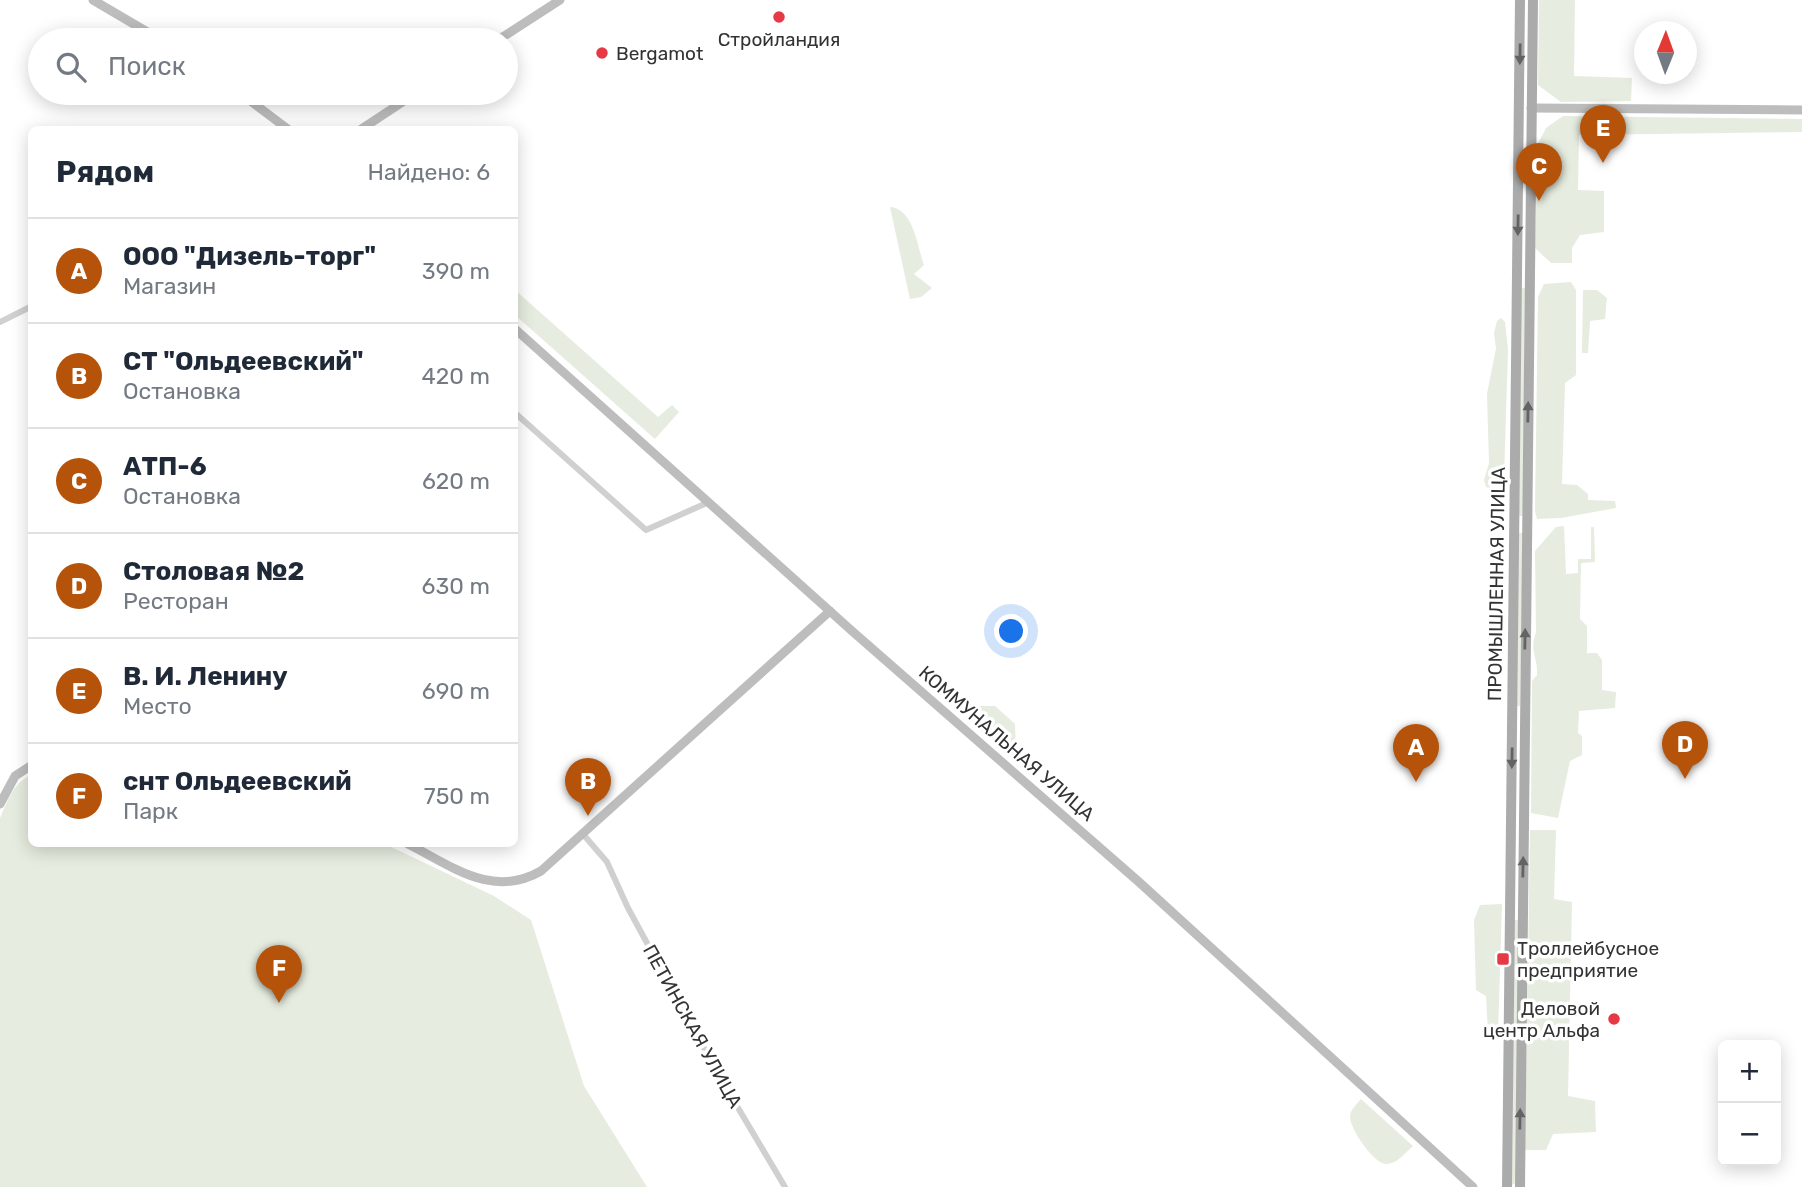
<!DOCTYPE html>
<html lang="ru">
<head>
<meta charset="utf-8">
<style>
  body { margin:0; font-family:Rubik,sans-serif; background:#f6f6f7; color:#1f2937 }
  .controls { position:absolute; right:21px; bottom:21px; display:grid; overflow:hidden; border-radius:10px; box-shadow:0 4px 18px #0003 }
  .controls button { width:63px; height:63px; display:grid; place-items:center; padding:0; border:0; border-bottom:2px solid #e0e1e3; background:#fff; color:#1f2937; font:35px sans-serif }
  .compass { position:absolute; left:1634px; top:21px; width:63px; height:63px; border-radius:50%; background:#fff; box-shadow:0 4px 18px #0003; rotate:1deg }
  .you { position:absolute; left:1012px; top:632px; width:24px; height:24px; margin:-18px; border:5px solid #fff; border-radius:50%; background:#1a73e8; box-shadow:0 0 0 10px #1a73e833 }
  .badge { display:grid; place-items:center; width:46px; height:46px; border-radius:50%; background:#b45309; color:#fff; font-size:23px; font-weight:700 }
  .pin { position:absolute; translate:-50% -58px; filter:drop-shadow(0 2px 4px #0008) }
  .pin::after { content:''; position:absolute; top:37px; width:24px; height:21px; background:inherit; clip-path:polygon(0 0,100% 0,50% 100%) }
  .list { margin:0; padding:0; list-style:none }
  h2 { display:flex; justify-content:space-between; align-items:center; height:91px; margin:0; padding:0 28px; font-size:30px }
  h2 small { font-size:23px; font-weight:400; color:#747a83 }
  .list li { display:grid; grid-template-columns:46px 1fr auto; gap:21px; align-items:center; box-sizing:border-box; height:105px; padding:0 28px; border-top:2px solid #e0e1e3 }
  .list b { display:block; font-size:26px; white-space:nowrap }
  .list p { margin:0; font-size:23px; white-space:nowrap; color:#747a83 }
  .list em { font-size:23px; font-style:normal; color:#747a83 }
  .icon { flex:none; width:38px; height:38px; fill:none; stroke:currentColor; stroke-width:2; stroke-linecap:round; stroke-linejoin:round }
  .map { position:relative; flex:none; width:1802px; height:1187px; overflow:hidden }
  .search { position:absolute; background:#fff; box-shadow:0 4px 18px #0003; left:28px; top:28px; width:490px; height:77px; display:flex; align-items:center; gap:18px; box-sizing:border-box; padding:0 24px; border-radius:38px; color:#747a83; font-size:26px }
  .panel { position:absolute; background:#fff; box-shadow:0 4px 18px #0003; left:28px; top:126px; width:490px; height:721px; border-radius:10px }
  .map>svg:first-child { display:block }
  .green { fill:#e6ecdf }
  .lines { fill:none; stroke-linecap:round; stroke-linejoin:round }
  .street { stroke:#d0d0d0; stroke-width:6 }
  .secondary { stroke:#bdbdbd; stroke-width:9 }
  .primary { stroke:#ababab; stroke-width:10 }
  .oneway { fill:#636363 }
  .poi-dot { fill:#e63946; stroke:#fff; stroke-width:2.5 }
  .labels { text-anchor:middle; stroke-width:7; stroke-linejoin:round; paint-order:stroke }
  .poi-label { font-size:19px; fill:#333; stroke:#fff; text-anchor:start }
  .street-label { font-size:19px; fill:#333; stroke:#fff }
</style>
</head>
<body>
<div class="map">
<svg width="1802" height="1187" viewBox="0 0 1802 1187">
  <rect width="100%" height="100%" fill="#fff"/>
  <g class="green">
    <path d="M 1539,0 L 1575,0 L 1574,76 L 1632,78 L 1631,101 L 1561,102 L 1538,85 Z"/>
    <path d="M 1563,116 L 1802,119 L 1802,132 L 1579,135 L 1578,190 L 1604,191 L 1604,232 L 1580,235 L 1572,248 L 1572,263 L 1551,263 L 1535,248 L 1538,144 L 1546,128 Z"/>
    <path d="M 890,207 C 914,209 917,246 924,265 L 914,274 L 932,288 L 921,297 L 910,299 Z"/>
    <path d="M 1571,282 L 1576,290 L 1576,375 L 1565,383 L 1562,484 L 1577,485 L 1588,494 L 1588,500 L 1615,501 L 1616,508 L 1561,518 L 1537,519 L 1535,511 L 1538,297 L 1544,284 Z"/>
    <path d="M 1521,288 L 1525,288 L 1523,516 L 1519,516 Z"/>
    <path d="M 515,290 L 658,417 L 672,405 L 679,412 L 655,439 L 515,315 Z"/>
    <path d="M 1583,290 L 1597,290 L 1607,298 L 1605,319 L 1590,321 L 1588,353 L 1582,353 Z"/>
    <path d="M 1501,318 L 1505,322 L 1508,349 L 1504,479 L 1500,487 L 1493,489 L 1486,487 L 1484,480 L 1489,463 L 1487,394 L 1496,348 L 1494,333 L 1497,321 Z"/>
    <path d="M 1564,526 L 1566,574 L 1578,573 L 1578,559 L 1591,559 L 1591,527 L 1594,527 L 1595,562 L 1581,563 L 1580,619 L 1587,626 L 1587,653 L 1597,653 L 1602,660 L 1602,690 L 1616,692 L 1615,708 L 1579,711 L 1578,733 L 1582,736 L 1582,755 L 1570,761 L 1558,818 L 1531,813 L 1532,681 L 1537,675 C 1538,656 1529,653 1536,632 L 1535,551 L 1556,527 Z"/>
    <path d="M 1518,533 L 1523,533 L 1520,706 L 1517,706 Z"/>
    <path d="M 969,706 L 995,706 L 1015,724 C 1015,735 1018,746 1008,753 L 966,719 L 965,712 Z"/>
    <path d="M 31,775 L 32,844 L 385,844 L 494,896 L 531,920 L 584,1086 L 647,1187 L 0,1187 L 0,818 C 8,800 13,783 31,775 Z"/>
    <path d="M 1530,830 L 1556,830 L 1554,899 L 1572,902 L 1568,1096 L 1595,1101 L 1596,1132 L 1553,1134 L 1546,1150 L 1525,1150 Z"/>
    <path d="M 1502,904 L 1498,1034 L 1488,1033 L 1486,996 L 1476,990 L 1474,920 L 1480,905 Z"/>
    <path d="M 1514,920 L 1519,920 L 1516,1176 L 1515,1183 L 1512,1185 Z"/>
    <path d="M 1361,1099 L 1413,1146 C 1405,1153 1397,1164 1386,1164 C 1374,1164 1350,1129 1350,1117 C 1350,1110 1356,1105 1361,1099 Z"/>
  </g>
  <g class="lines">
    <g class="street">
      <path d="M 0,322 L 32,306"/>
      <path d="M 514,412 L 646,530 L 709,502"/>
      <path d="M 582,833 L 607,862 L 628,908 L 718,1074 L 785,1187"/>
    </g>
    <g class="secondary">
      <path d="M 93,0 L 161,40"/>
      <path d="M 498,40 L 560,0"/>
      <path d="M 240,93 L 289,130"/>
      <path d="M 1531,108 L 1802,110"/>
      <path d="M 360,130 L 416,93"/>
      <path d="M 514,328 L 852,631 L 1139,882 L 1473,1187"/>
      <path d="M 0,804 L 15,776 L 32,765"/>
      <path d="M 408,844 C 452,866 492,899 541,871 L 830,611"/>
    </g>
    <g class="primary">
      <path d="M 1507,1187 L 1520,0"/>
      <path d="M 1520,1187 L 1533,0"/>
    </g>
  </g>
  <defs><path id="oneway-solid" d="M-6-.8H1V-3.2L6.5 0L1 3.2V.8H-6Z" transform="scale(1.75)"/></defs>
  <g class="oneway">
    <use href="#oneway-solid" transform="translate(1520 54) rotate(91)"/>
    <use href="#oneway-solid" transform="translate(1518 225) rotate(91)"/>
    <use href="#oneway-solid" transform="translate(1528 412) rotate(-89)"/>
    <use href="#oneway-solid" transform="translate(1525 639) rotate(-89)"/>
    <use href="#oneway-solid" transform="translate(1512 758) rotate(91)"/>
    <use href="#oneway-solid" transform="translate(1523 867) rotate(-89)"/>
    <use href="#oneway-solid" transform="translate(1520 1119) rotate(-89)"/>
  </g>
  <g class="poi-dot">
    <circle cx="779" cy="17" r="7"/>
    <circle cx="602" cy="53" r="7"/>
    <rect x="1496" y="952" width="14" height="14" rx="3.5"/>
    <circle cx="1614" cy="1019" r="7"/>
  </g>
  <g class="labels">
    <g class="poi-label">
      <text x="779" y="46" text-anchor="middle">Стройландия</text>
      <text x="616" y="60">Bergamot</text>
      <text x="1517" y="955">Троллейбусное<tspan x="1517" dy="22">предприятие</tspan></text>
      <text x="1600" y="1015" text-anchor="end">Деловой<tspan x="1600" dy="22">центр Альфа</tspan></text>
    </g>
    <g class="street-label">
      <text transform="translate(1496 584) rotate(-89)" y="7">ПРОМЫШЛЕННАЯ УЛИЦА</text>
      <text transform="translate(1007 743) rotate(41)" y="7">КОММУНАЛЬНАЯ УЛИЦА</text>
      <text transform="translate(693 1026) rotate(61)" y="7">ПЕТИНСКАЯ УЛИЦА</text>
    </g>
  </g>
</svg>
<div class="controls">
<button>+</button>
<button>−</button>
</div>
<svg class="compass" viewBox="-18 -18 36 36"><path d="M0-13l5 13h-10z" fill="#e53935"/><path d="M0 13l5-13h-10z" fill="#747a83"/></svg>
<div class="you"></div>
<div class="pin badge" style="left:1416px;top:782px">A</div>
<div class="pin badge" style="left:588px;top:816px">B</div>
<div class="pin badge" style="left:1539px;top:201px">C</div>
<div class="pin badge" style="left:1685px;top:779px">D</div>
<div class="pin badge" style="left:1603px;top:163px">E</div>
<div class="pin badge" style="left:279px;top:1003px">F</div>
<div class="search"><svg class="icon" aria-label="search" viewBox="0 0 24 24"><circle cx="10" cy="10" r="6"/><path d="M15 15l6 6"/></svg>Поиск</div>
<section class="panel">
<h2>Рядом<small>Найдено: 6</small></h2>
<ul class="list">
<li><span class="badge">A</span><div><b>ООО &quot;Дизель-торг&quot;</b><p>Магазин</p></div><em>390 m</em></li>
<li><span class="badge">B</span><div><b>СТ &quot;Ольдеевский&quot;</b><p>Остановка</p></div><em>420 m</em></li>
<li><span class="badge">C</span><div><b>АТП-6</b><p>Остановка</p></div><em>620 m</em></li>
<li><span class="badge">D</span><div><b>Столовая №2</b><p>Ресторан</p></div><em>630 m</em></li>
<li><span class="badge">E</span><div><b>В. И. Ленину</b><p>Место</p></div><em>690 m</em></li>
<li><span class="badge">F</span><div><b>снт Ольдеевский</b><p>Парк</p></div><em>750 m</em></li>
</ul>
</section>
</div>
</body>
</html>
